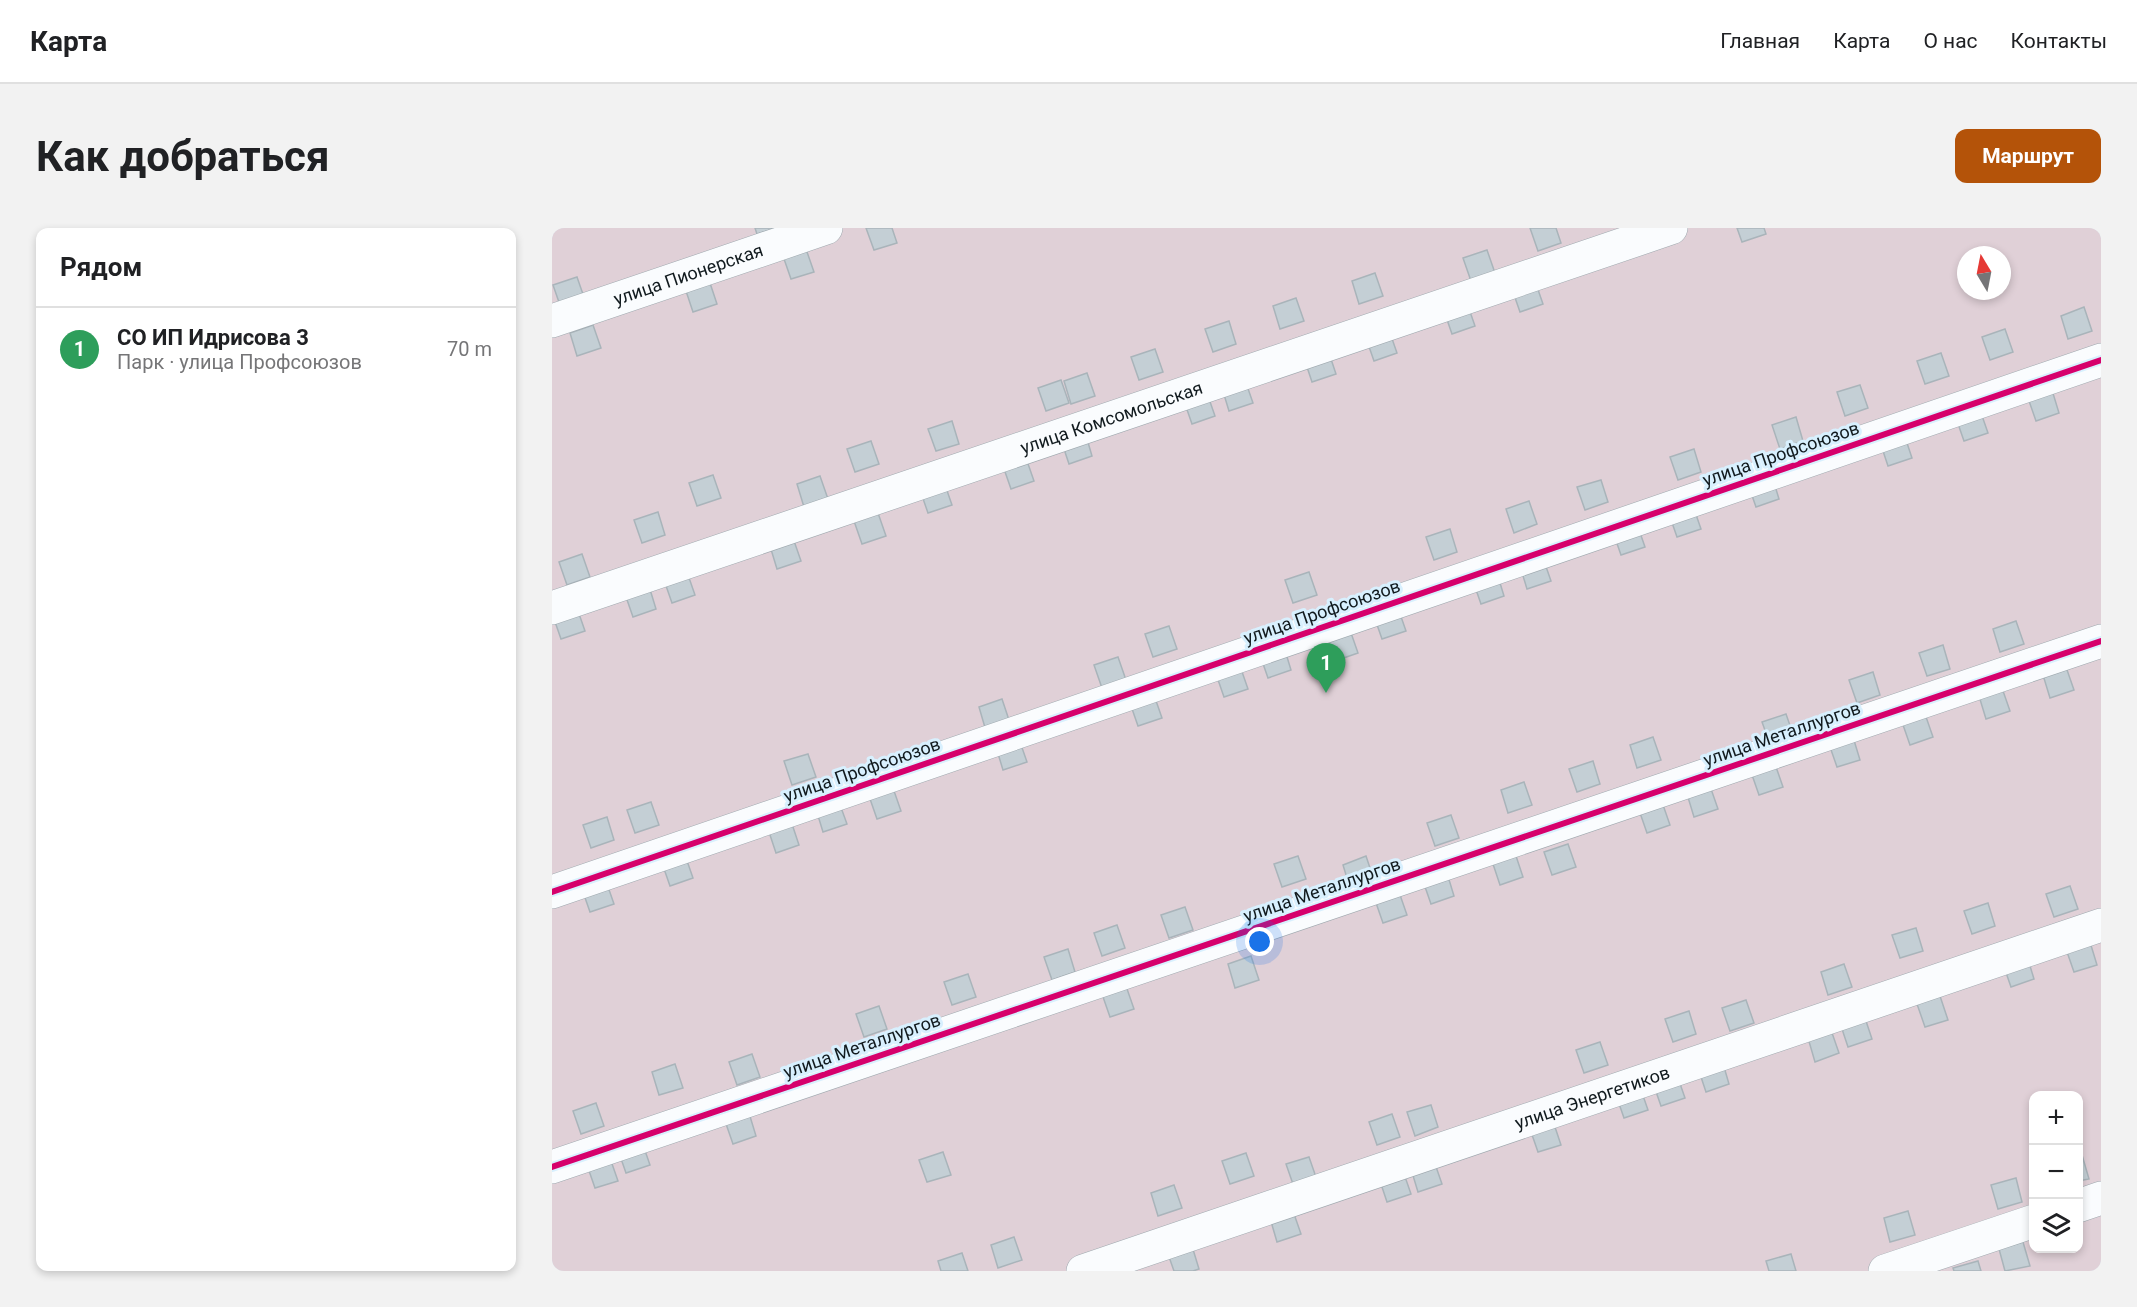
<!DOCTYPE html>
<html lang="ru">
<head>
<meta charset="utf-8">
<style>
  body { margin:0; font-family:Roboto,sans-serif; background:#f2f2f2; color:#202124 }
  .controls { position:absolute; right:18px; bottom:18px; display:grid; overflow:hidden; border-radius:12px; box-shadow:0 3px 9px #0003 }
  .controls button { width:54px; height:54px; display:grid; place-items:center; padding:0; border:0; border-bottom:2px solid #e0e0e0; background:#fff; color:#202124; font:30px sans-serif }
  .compass { position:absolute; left:1405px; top:18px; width:54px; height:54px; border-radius:50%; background:#fff; box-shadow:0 3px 9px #0003; rotate:350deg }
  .you { position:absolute; left:708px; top:714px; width:21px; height:21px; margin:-15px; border:4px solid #fff; border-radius:50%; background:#1a73e8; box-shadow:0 0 0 9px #1a73e833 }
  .badge { display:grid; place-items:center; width:39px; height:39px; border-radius:50%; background:#b45309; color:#fff; font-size:20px; font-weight:700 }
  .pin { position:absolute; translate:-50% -50px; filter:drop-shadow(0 2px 3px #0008) }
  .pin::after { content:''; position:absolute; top:32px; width:21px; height:18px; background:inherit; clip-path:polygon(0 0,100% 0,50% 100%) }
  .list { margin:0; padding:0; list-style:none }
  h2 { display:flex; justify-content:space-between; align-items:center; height:78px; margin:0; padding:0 24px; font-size:26px }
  h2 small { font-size:20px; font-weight:400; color:#757577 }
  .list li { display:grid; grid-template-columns:39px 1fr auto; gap:18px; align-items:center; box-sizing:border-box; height:84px; padding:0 24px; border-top:2px solid #e0e0e0 }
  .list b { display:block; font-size:22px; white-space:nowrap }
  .list p { margin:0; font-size:20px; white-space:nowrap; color:#757577 }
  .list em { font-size:20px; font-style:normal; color:#757577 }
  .icon { flex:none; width:33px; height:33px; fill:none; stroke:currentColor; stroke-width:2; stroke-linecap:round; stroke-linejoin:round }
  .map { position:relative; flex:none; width:1549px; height:1043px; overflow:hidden; border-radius:12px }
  header { display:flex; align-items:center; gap:36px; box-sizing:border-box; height:84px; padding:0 30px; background:#fff; border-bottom:2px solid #e0e0e0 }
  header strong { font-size:28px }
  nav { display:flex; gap:33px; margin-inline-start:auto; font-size:21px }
  .intro { display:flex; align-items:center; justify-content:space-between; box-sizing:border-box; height:144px; padding:0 36px }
  h1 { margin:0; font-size:42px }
  .button { padding:15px 27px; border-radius:12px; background:#b45309; color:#fff; font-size:21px; font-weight:700 }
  main { display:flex; gap:36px; padding:0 36px }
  aside { flex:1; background:#fff; border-radius:12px; box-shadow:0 3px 9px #0003 }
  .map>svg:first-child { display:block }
  .green { fill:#e0d0d7; fill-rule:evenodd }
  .building { fill:#c4cfd5; stroke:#a9b4ba; stroke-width:1.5 }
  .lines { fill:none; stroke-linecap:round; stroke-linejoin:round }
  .minor-casing { stroke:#9fa9af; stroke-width:34 }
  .minor { stroke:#fafcfe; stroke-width:33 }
  .cycleway-casing { stroke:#d8f0fe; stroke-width:10 }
  .cycleway { stroke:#d6006c; stroke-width:6 }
  .labels { text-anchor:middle; stroke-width:6; stroke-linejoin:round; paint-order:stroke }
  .street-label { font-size:18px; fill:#111a1e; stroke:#d8f0fe }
</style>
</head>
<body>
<header>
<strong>Карта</strong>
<nav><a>Главная</a><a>Карта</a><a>О нас</a><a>Контакты</a></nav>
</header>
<div class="intro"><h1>Как добраться</h1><a class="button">Маршрут</a></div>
<main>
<aside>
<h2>Рядом<small></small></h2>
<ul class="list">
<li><span class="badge" style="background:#2e9e5b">1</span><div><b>СО ИП Идрисова 3</b><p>Парк · улица Профсоюзов</p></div><em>70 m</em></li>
</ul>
</aside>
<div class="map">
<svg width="1549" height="1043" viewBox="0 0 1549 1043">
  <rect width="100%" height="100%" fill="#e0eef6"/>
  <path class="green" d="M 0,0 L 1549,0 L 1549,1043 L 0,1043 ZM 1414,27 L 1450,27 L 1450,63 L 1414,63 ZM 1482,868 L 1526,868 L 1526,1020 L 1482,1020 Z"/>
  <g class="building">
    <path d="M 203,0 L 224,0 L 205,6 Z"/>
    <path d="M 314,0 L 340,0 L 345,15 L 322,22 Z"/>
    <path d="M 978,0 L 1004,0 L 1009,15 L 986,23 Z"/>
    <path d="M 1185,0 L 1212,0 L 1214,6 L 1190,14 Z"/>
    <path d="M 254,21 L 262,44 L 239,51 L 231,28 Z"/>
    <path d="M 935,22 L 943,45 L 919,53 L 911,30 Z"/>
    <path d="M 823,45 L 831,68 L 807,76 L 800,53 Z"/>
    <path d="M 25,49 L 33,72 L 9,80 L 1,57 Z"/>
    <path d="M 157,52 L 165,76 L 141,84 L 133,60 Z"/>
    <path d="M 983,53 L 991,76 L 968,84 L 960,61 Z"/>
    <path d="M 744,70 L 752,93 L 728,101 L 721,78 Z"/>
    <path d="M 915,75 L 923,98 L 900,106 L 892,83 Z"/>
    <path d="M 1532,79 L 1540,103 L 1516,111 L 1509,88 Z"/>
    <path d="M 677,93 L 684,116 L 661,124 L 653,101 Z"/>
    <path d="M 41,97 L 49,120 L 25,128 L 18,105 Z"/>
    <path d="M 1453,101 L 1461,124 L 1438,132 L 1430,109 Z"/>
    <path d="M 837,102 L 845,125 L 822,133 L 814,110 Z"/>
    <path d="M 603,121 L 611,144 L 587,152 L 579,129 Z"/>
    <path d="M 776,122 L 784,146 L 760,154 L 752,130 Z"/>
    <path d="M 1389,125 L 1397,148 L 1373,156 L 1365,133 Z"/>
    <path d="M 535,145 L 543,168 L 519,176 L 512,153 Z"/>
    <path d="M 509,152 L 517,175 L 494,183 L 486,160 Z"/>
    <path d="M 693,152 L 701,175 L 677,183 L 670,160 Z"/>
    <path d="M 1308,157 L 1316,180 L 1293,188 L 1285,164 Z"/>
    <path d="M 1500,162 L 1507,185 L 1484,193 L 1476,170 Z"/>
    <path d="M 655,165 L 663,188 L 640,196 L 632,173 Z"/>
    <path d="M 1428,182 L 1436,205 L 1412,213 L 1404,190 Z"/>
    <path d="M 1244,189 L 1251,213 L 1228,221 L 1220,197 Z"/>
    <path d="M 400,193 L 407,216 L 384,223 L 376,201 Z"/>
    <path d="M 533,204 L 540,228 L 517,236 L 509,212 Z"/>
    <path d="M 1352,206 L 1360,230 L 1336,238 L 1328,214 Z"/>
    <path d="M 319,213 L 327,236 L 303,244 L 295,221 Z"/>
    <path d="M 1142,221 L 1149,244 L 1126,252 L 1118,229 Z"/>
    <path d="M 474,230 L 482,253 L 459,261 L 451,238 Z"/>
    <path d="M 161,247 L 169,270 L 145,278 L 137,255 Z"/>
    <path d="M 268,248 L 276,271 L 252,279 L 245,256 Z"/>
    <path d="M 1220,248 L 1227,271 L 1204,279 L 1196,256 Z"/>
    <path d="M 1049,252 L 1056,274 L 1033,282 L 1025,259 Z"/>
    <path d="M 392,254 L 400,277 L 376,285 L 368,262 Z"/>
    <path d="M 977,273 L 985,296 L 962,305 L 954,281 Z"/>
    <path d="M 1141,278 L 1149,301 L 1125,309 L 1117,286 Z"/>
    <path d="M 106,284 L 113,307 L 90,315 L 82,292 Z"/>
    <path d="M 326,285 L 334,308 L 310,316 L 302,293 Z"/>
    <path d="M 1085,296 L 1093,319 L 1069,327 L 1061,304 Z"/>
    <path d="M 898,301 L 905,324 L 882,332 L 874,309 Z"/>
    <path d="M 241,310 L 249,333 L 225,341 L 218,318 Z"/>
    <path d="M 30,326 L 38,349 L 15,357 L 7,334 Z"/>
    <path d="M 991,330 L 999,353 L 975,361 L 968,338 Z"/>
    <path d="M 135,344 L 143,367 L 120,375 L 112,352 Z"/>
    <path d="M 757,344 L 765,367 L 741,375 L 733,352 Z"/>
    <path d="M 945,345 L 952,368 L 929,376 L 921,353 Z"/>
    <path d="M 97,358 L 104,381 L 81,389 L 73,366 Z"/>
    <path d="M 25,380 L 33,403 L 9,411 L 1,388 Z"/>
    <path d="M 846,380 L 854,403 L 830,411 L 822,388 Z"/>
    <path d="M 1464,393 L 1472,416 L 1448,424 L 1441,401 Z"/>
    <path d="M 617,398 L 625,421 L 601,429 L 593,406 Z"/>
    <path d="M 798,402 L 806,425 L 783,433 L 775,409 Z"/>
    <path d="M 1391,417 L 1398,441 L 1375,448 L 1367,425 Z"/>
    <path d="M 732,419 L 739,442 L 716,450 L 708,427 Z"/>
    <path d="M 566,429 L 574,452 L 550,460 L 542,437 Z"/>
    <path d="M 688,438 L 696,461 L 672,469 L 664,446 Z"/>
    <path d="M 1514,439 L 1522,462 L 1498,470 L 1491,447 Z"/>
    <path d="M 1321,444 L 1328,467 L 1305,475 L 1297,452 Z"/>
    <path d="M 1450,460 L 1458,483 L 1434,491 L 1427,468 Z"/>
    <path d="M 602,467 L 610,490 L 586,498 L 578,475 Z"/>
    <path d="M 450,471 L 458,495 L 434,503 L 427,479 Z"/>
    <path d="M 1234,486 L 1242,509 L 1218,516 L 1210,494 Z"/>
    <path d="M 1373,486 L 1381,509 L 1358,517 L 1350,494 Z"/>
    <path d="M 1101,509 L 1109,532 L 1085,540 L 1078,517 Z"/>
    <path d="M 1301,509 L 1308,532 L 1285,539 L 1277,516 Z"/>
    <path d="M 467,511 L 475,534 L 451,542 L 444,519 Z"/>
    <path d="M 256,526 L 264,549 L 240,557 L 232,533 Z"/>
    <path d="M 1041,533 L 1048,556 L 1025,564 L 1017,541 Z"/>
    <path d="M 1223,536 L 1231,559 L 1207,567 L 1199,544 Z"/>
    <path d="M 972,554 L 980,577 L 956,585 L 949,562 Z"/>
    <path d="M 1158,558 L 1166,581 L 1142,589 L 1135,566 Z"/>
    <path d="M 341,560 L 349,583 L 325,591 L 317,568 Z"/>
    <path d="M 99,574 L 107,597 L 83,605 L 75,582 Z"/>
    <path d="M 287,574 L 295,596 L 271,604 L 264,581 Z"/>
    <path d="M 1110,574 L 1118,597 L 1095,605 L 1087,582 Z"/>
    <path d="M 899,587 L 907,610 L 883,618 L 875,595 Z"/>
    <path d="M 55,589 L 62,612 L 39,620 L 31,597 Z"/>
    <path d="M 239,593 L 247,617 L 224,625 L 216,601 Z"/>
    <path d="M 1016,616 L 1024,639 L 1000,647 L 992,624 Z"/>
    <path d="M 963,625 L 971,649 L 948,657 L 940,633 Z"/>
    <path d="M 133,627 L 141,650 L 118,658 L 110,635 Z"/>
    <path d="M 746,628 L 754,651 L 730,659 L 722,636 Z"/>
    <path d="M 814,628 L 822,652 L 798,660 L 791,637 Z"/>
    <path d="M 895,645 L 902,668 L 879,676 L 871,653 Z"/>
    <path d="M 54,653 L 62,676 L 38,684 L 30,661 Z"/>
    <path d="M 1518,658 L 1526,681 L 1502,689 L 1494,666 Z"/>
    <path d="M 847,664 L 855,687 L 831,695 L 823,672 Z"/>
    <path d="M 1436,675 L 1443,698 L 1420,706 L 1412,683 Z"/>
    <path d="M 633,679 L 641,702 L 617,710 L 609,687 Z"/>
    <path d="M 565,697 L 573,720 L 550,728 L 542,705 Z"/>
    <path d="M 1364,700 L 1371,723 L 1348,730 L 1340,707 Z"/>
    <path d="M 1538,714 L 1545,737 L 1522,744 L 1514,721 Z"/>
    <path d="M 516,721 L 523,744 L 500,752 L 492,729 Z"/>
    <path d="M 699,728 L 707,752 L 683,760 L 676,736 Z"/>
    <path d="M 1475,728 L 1482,751 L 1459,759 L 1451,736 Z"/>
    <path d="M 1292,736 L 1300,759 L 1276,767 L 1269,744 Z"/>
    <path d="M 416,746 L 424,769 L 400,777 L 392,754 Z"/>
    <path d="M 574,758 L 582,781 L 558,789 L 550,766 Z"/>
    <path d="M 1388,768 L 1396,792 L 1373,799 L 1365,776 Z"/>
    <path d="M 1194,772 L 1202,795 L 1178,803 L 1170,780 Z"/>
    <path d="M 327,778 L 335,801 L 312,809 L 304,786 Z"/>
    <path d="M 1137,783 L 1144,806 L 1121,814 L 1113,791 Z"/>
    <path d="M 1312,787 L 1320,811 L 1296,819 L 1288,795 Z"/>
    <path d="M 1279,802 L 1287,825 L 1263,834 L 1256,810 Z"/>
    <path d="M 1048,814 L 1056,837 L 1032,845 L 1024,822 Z"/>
    <path d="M 200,826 L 208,849 L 185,857 L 177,834 Z"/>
    <path d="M 1170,832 L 1177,856 L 1154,864 L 1146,840 Z"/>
    <path d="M 123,836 L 131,860 L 107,867 L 100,844 Z"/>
    <path d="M 1125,847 L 1133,870 L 1109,878 L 1101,855 Z"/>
    <path d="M 1088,859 L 1096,882 L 1072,890 L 1064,867 Z"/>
    <path d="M 44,875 L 52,898 L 29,906 L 21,883 Z"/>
    <path d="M 879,877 L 886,899 L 863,908 L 855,884 Z"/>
    <path d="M 197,885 L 204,908 L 181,916 L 173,893 Z"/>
    <path d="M 840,886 L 848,909 L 825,917 L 817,894 Z"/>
    <path d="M 1001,893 L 1009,917 L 986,924 L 978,901 Z"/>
    <path d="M 90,914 L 98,937 L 74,945 L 66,922 Z"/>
    <path d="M 391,924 L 399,947 L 375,954 L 367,932 Z"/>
    <path d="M 694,925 L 702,948 L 678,956 L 670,933 Z"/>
    <path d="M 1530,927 L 1537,951 L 1526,953 L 1526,928 Z"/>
    <path d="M 757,929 L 765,952 L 742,959 L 734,936 Z"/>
    <path d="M 58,930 L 66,953 L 43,960 L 35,937 Z"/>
    <path d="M 882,933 L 890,956 L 866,964 L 859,941 Z"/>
    <path d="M 851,943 L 859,966 L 835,974 L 827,950 Z"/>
    <path d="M 1464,950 L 1470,974 L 1446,981 L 1439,957 Z"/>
    <path d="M 622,957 L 630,980 L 606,988 L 599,965 Z"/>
    <path d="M 741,983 L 749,1006 L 725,1014 L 718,990 Z"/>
    <path d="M 1356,983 L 1363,1007 L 1338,1014 L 1332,990 Z"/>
    <path d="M 462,1009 L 470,1032 L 446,1040 L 439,1017 Z"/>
    <path d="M 1471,1014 L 1478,1038 L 1453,1043 L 1447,1021 Z"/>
    <path d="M 640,1018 L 647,1041 L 641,1043 L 622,1043 L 616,1026 Z"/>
    <path d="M 410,1025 L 416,1043 L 389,1043 L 386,1033 Z"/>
    <path d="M 1239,1026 L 1244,1043 L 1217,1043 L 1214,1033 Z"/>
    <path d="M 1426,1033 L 1429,1043 L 1402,1043 L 1401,1040 Z"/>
  </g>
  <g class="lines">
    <g class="minor-casing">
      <g id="minor">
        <path id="s1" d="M 0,93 L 274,0"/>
        <path id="s2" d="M 0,380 L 1119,0"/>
        <path d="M 0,664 L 1549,132"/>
        <path d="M 0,939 L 1549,413"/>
        <path d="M 1526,978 L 1549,970"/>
        <path id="s3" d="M 531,1043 L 1549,697"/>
        <path d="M 1333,1043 L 1482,993"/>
      </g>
    </g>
    <use href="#minor" class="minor"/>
    <g class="cycleway-casing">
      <g id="cycleway">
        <path d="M 0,664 L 1549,132"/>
        <path d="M 0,939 L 1549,413"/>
      </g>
    </g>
    <use href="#cycleway" class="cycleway"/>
  </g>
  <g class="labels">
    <g class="street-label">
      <text dy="6" stroke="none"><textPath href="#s1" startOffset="144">улица Пионерская</textPath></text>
      <text dy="6" stroke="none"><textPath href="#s2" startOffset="591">улица Комсомольская</textPath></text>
      <text transform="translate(1229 226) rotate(-19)" y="6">улица Профсоюзов</text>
      <text transform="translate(770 384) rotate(-19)" y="6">улица Профсоюзов</text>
      <text transform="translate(1230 506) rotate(-19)" y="6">улица Металлургов</text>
      <text transform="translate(310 542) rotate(-19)" y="6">улица Профсоюзов</text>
      <text transform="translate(770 662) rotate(-19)" y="6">улица Металлургов</text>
      <text transform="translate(310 818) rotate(-19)" y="6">улица Металлургов</text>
      <text dy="6" stroke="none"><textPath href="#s3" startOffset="538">улица Энергетиков</textPath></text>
    </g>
  </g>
</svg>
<div class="controls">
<button>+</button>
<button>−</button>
<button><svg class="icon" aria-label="layers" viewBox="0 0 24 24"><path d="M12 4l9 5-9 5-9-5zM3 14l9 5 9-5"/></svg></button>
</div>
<svg class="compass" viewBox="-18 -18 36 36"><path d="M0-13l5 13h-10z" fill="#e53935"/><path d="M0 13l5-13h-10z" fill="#757577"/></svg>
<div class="you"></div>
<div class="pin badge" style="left:774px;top:465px;background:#2e9e5b">1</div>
</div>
</main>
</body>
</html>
